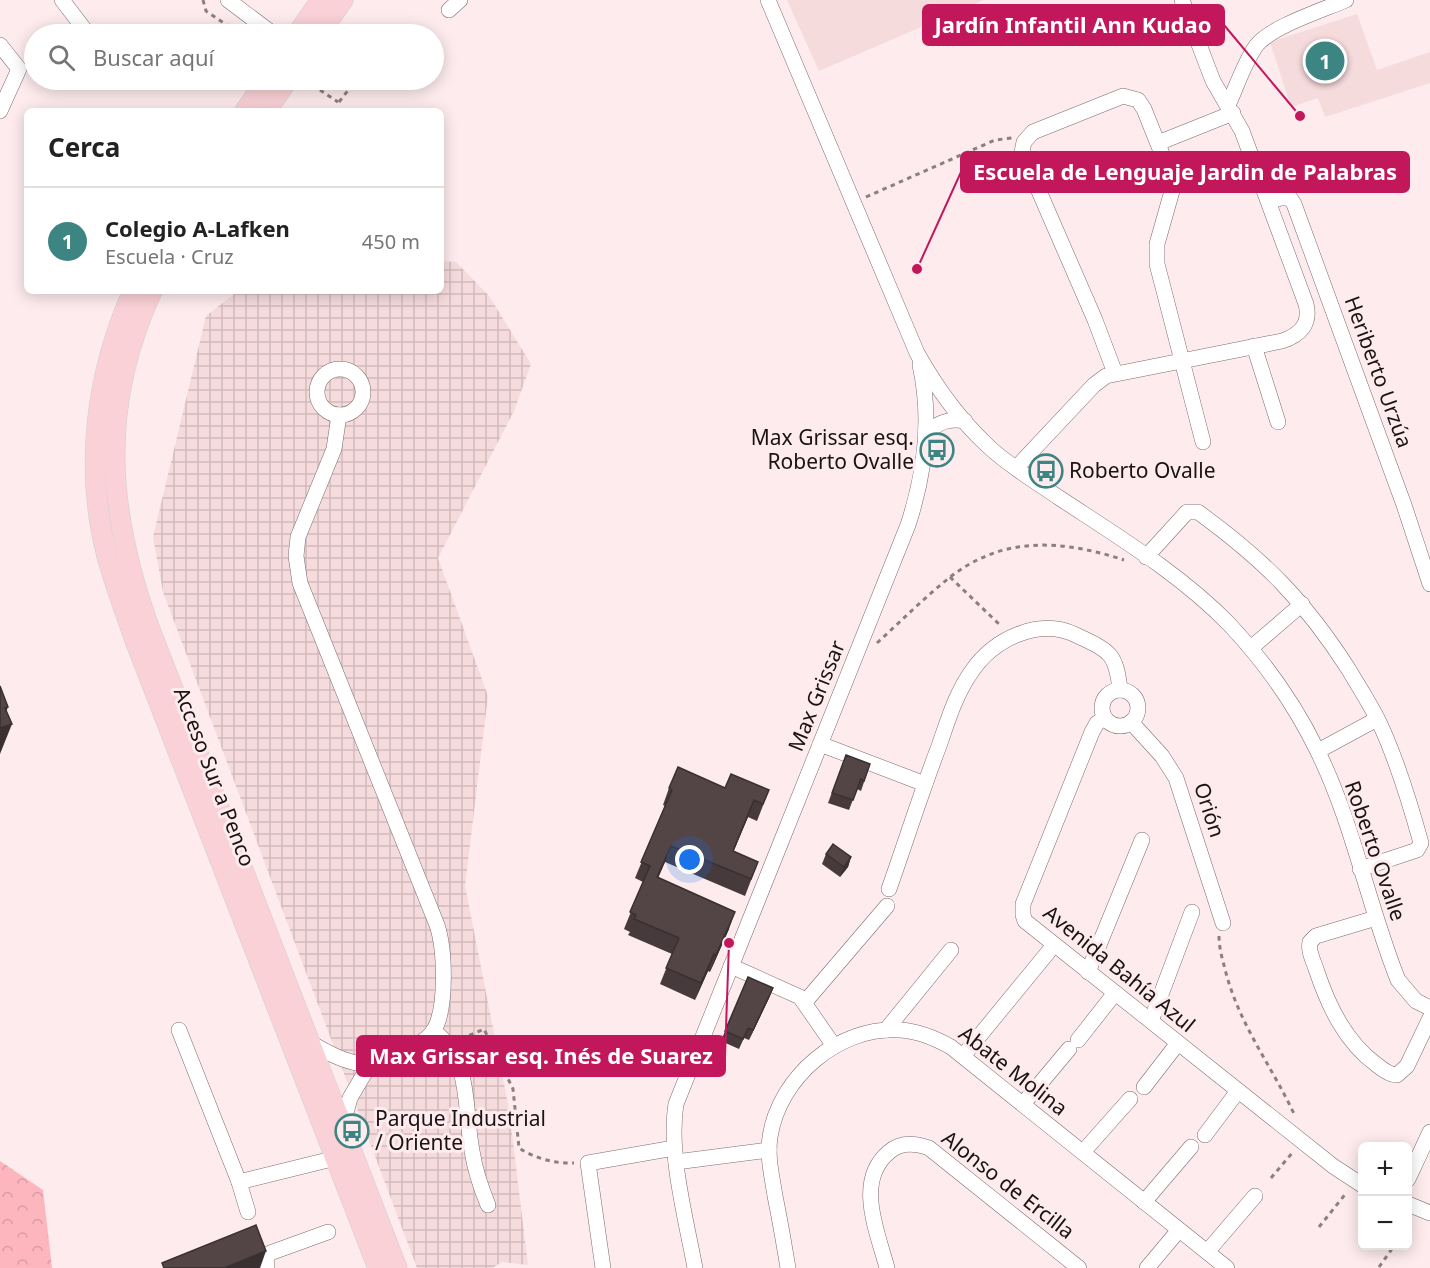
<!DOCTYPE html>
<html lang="es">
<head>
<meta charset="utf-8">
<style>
  body { margin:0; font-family:"Noto Sans",sans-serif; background:#f6f6f6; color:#222 }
  .controls { position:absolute; right:18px; bottom:18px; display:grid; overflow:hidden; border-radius:9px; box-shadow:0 3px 15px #0003 }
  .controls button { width:54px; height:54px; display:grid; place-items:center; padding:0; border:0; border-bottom:2px solid #e0e0e0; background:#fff; color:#222; font:30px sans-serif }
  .you { position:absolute; left:690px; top:860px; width:21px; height:21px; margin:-15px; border:4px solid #fff; border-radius:50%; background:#1a73e8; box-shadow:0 0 0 9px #1a73e833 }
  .badge { display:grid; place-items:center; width:39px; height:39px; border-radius:50%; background:#3d8582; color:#fff; font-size:20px; font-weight:700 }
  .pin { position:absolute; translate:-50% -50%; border:3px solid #fff; box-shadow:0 2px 6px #0006 }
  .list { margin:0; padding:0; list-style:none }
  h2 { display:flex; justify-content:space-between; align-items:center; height:78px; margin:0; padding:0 24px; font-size:26px }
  h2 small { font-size:20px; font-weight:400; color:#767676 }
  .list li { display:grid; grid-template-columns:39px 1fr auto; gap:18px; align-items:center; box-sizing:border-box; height:108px; padding:0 24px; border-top:2px solid #e0e0e0 }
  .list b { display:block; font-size:22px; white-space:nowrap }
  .list p { margin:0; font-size:20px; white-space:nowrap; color:#767676 }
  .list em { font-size:20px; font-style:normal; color:#767676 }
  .icon { flex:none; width:33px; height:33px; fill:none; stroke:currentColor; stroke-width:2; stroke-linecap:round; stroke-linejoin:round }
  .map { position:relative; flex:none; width:1430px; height:1268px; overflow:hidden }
  .search { position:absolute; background:#fff; box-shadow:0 3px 15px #0003; left:24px; top:24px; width:420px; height:66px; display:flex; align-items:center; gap:15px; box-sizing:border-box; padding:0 21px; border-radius:33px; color:#767676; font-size:22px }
  .panel { position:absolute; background:#fff; box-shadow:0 3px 15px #0003; left:24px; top:108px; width:420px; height:186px; border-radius:9px }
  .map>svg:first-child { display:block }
  .built { fill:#f6dbdd }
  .industrial { fill:url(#industrial-grid) }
  .forest { fill:url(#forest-crowns) }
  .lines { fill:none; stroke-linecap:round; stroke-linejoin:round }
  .minor-casing { stroke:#7c6d6e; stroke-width:16 }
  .major-casing { stroke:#d1d0d0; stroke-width:21 }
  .path { stroke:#8b7f80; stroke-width:3; stroke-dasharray:4.5 4.5; stroke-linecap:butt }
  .minor { stroke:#fff; stroke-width:15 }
  .major { stroke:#f9d1d6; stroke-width:20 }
  .wall { fill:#473a3c }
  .shaded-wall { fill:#3a3031 }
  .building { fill:#534446; stroke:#3a3031; stroke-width:1.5 }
  .labels { text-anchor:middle; stroke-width:6; stroke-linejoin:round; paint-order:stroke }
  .street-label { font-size:21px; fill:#191314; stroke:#fdebed }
  .poi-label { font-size:21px; fill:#191314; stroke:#fdebed; text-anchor:start }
  .leader { fill:none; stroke:#c2185b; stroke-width:2 }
  .callout-dot { fill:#c2185b; stroke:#fdebed; stroke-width:2 }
  .callout { fill:#c2185b; stroke:#c2185b; stroke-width:2 }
  .callout-label { font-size:22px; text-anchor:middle; font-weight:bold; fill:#fff }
</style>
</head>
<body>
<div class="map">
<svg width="1430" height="1268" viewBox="0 0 1430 1268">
  <defs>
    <pattern id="industrial-grid" width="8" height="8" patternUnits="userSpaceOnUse" patternTransform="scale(1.5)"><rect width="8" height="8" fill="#f6dbdd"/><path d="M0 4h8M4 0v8" fill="none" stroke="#d2bbbd"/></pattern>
    <pattern id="forest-crowns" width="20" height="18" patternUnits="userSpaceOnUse" patternTransform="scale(1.5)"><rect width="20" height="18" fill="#fdb6be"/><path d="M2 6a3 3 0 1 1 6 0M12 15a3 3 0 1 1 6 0" fill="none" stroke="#d89ca2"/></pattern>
  </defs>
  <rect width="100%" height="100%" fill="#fdebed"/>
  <g class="built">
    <path d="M 787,0 L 984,0 L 819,71 Z"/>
    <path d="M 1357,14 L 1377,70 L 1430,52 L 1430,83 L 1325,117 L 1318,98 L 1291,107 L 1270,42 Z"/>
  </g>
  <path class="industrial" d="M 441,261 L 456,262 L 489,296 L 531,364 L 514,411 L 438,558 L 488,696 L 465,886 L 509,1109 L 528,1265 L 502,1262 L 492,1268 L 417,1268 L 163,592 L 153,537 L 206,316 L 238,291 L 441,291 Z"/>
  <path class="forest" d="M 0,1161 L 43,1190 L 52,1268 L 0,1268 Z"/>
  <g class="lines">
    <g class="minor-casing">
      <g id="minor">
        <path d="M 62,0 L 85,30"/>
        <path d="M 228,0 L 273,34"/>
        <path d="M 768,0 L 917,353 C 936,387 960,420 988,446 C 1009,466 1035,481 1058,497 C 1117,536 1179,573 1229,624 C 1264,661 1294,703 1317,750 C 1353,822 1368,905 1398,980 L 1416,1001 L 1430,1008"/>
        <path d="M 449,10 L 460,0"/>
        <path d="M 0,45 L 19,69 L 0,111"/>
        <path d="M 1228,105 C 1237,86 1244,63 1256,46 C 1270,27 1323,10 1346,0"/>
        <path d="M 1158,143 L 1233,113"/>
        <path d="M 1269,202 L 1281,198 L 1290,198 L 1294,204 L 1404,505 L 1430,584"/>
        <path d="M 1254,346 L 1278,422"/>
        <circle cx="340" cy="392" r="23"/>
        <path d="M 1115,373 L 1095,320 L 1022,152 L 1024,142 L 1033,132 L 1123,96 L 1138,100 L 1144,109 L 1174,184 L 1157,244 L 1157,264 L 1203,442"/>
        <path d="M 926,436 C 936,422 948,418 965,421"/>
        <path d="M 1016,468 L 1094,385 L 1106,376 L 1282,341 C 1300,335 1311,324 1306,304 L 1242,131 L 1213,81 L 1182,0"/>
        <path d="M 1146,557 L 1187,512 L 1198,512 C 1264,560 1305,601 1349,670 C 1359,687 1370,704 1379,722 C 1397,760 1410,803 1421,843 L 1417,850 L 1360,869"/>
        <path d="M 1251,648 L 1302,604"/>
        <circle cx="1120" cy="708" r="18"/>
        <path d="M 1105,718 L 1097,723 L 1092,732 L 1023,904 L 1023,915 L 1025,921 L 1333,1166 L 1362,1185"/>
        <path d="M 1131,722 L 1162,756 L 1176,778 L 1223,923"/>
        <path d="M 820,744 L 925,784"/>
        <path d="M 1318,751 L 1377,719"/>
        <path d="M 889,889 C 906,841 921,793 939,746 C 948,720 956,693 972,671 C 994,639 1039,617 1076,635 C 1109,651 1116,652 1120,690"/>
        <path d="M 1376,918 L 1316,936 L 1310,942 C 1308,951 1313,960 1316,969 C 1328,1005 1345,1042 1377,1065 C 1383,1070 1390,1075 1397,1075 L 1407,1066 L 1430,1018"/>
        <path d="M 731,966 L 800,997 L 834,1046"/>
        <path d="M 1088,972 L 1142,840"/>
        <path d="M 805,1002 L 887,906"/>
        <path d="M 1151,1021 L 1192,912"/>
        <path d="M 179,1030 L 239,1182 L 248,1212"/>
        <path d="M 886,1030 L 951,950"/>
        <path d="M 433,1031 C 472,1057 464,1110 472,1151 C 475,1170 481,1188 488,1205"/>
        <path d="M 1078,1040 L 1115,993"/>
        <path d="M 309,1042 C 326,1052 349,1065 369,1064 C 379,1063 391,1056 400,1052 C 413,1047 426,1042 434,1030 C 447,1008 445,949 437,925 L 300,583 L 296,556 L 298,537 L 334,449 L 339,415"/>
        <path d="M 963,1056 L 1054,945"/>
        <path d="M 1144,1087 L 1178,1043"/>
        <path d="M 1023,1104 L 1069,1049"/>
        <path d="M 342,1127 L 350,1098 L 370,1064"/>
        <path d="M 1205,1135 L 1238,1091"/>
        <path d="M 1083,1152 L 1130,1099"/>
        <path d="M 676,1162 L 769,1150"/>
        <path d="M 1408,1179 L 1430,1132"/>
        <path d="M 239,1182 L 336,1158"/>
        <path d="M 1144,1202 L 1191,1147"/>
        <path d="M 1408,1204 L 1430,1213"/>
        <path d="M 1207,1252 L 1255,1196"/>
        <path d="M 267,1268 L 266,1258 L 270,1253 L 328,1232"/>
        <path d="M 603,1268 L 588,1163 L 674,1148"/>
        <path d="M 695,1268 C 686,1219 668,1153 676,1104 L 908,525 C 925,473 932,419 920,365"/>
        <path d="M 788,1268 C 784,1244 780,1220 775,1196 C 772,1176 767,1157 770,1137 C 779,1077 839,1026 900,1030 C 918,1031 935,1038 951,1047 L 1227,1268"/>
        <path d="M 887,1268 C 878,1233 854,1181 889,1152 C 900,1142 915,1143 929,1148 L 1079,1268"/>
        <path d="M 1147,1268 L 1179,1230"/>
      </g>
    </g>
    <g class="major-casing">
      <g id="major">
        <path d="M 297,34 L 321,0"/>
        <path d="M 319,34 L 343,0"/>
        <path d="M 245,111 L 266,80"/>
        <path d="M 266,111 L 288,80"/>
        <path d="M 133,291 C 96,374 84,467 107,556 C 115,585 126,614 136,643 L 378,1268"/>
        <path d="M 152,291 C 99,406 107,510 149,627 L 397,1268"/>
      </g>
    </g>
    <g class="path">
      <path d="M 203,0 L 206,11 L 240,34"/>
      <path d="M 305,80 L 338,102"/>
      <path d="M 339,102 L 356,80"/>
      <path d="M 866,197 L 995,140 L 1012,138"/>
      <path d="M 950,577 L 1001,626"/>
      <path d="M 877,643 C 901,621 924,598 949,578 C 1003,535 1063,540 1124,560"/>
      <path d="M 1219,936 C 1219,949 1223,961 1226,973 C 1240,1026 1273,1068 1295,1116"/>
      <path d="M 461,1039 L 484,1029 L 513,1089 L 519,1148 C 534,1158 555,1164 574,1163"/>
      <path d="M 1271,1178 L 1293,1152"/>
      <path d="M 1319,1227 L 1347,1192"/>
      <path d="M 1379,1267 L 1394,1246"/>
    </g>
    <use href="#minor" class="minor"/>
    <use href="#major" class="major"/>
  </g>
  <g class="wall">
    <path d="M 846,755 L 870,764 L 861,791 L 857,789 L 849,810 L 828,803 Z"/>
    <path d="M 669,788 L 725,788 L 769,790 L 757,821 L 748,817 L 733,851 L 758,862 L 745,896 L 665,862 L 658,878 L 729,929 L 710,972 L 708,971 L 695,1000 L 660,984 L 672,954 L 628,935 L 630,932 L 624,929 L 643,882 L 635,878 L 665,806 L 663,805 Z"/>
    <path d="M 826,854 L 851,857 L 848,867 L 840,877 L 822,864 Z"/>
    <path d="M 773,988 L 769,998 L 749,1040 L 744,1038 L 739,1049 L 721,1041 L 725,1031 Z"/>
  </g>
  <g class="shaded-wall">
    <path d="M 8,707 L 0,728 L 12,724 L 0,754 L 0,722 L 5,708 Z"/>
    <path d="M 754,800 L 748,817 L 727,867 L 733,851 Z"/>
    <path d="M 671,846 L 665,862 L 651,894 L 657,877 Z"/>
    <path d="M 851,857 L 848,867 L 840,877 L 844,867 Z"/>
    <path d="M 735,912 L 729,929 L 710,972 L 716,955 Z"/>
    <path d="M 714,954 L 708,971 L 695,1000 L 701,983 Z"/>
    <path d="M 773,988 L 769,998 L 749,1040 L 753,1030 Z"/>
    <path d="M 266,1251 L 260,1268 L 224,1268 Z"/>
  </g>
  <g class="building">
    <path d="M 0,686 L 8,707 L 5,708 L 12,724 L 0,728 Z"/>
    <path d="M 846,755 L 870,764 L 864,781 L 861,779 L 853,800 L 832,793 Z"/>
    <path d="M 678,767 L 725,788 L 731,774 L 769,790 L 763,804 L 754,800 L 733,851 L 758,862 L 751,879 L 671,846 L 657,877 L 735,912 L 716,955 L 714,954 L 701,983 L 666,968 L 679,938 L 634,919 L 636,915 L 630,912 L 650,866 L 641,862 L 672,790 L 669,788 Z"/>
    <path d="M 833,844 L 851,857 L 844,867 L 826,854 Z"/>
    <path d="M 748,977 L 773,988 L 753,1030 L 748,1028 L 743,1039 L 725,1031 Z"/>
    <path d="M 256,1225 L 266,1251 L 224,1268 L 164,1268 L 162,1263 Z"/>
  </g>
  <defs>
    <g id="bus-ring" transform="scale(1.725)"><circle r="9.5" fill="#fdebed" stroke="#3d8582" stroke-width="1.5"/><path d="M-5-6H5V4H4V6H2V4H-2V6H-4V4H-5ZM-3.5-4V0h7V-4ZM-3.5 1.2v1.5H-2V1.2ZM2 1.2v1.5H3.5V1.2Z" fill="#3d8582"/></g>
  </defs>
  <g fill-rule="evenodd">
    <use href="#bus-ring" x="937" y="450"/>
    <use href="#bus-ring" x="1046" y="471"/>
    <use href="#bus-ring" x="352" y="1131"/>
  </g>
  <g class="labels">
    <g class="street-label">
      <text transform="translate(1378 372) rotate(70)" y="7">Heriberto Urzúa</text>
      <text transform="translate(817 696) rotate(-68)" y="7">Max Grissar</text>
      <text transform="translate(214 777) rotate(69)" y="7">Acceso Sur a Penco</text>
      <text transform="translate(1209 810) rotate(72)" y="7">Orión</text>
      <text transform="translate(1375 851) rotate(71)" y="7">Roberto Ovalle</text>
      <text transform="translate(1119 969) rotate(39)" y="7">Avenida Bahía Azul</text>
      <text transform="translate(1013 1071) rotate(38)" y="7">Abate Molina</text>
      <text transform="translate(1008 1185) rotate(38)" y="7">Alonso de Ercilla</text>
    </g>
    <g class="poi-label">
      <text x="914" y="445" text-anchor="end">Max Grissar esq.<tspan x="914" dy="24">Roberto Ovalle</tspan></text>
      <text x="1069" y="478">Roberto Ovalle</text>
      <text x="375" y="1126">Parque Industrial<tspan x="375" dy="24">/ Oriente</tspan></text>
    </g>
  </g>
  <path class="leader" d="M1300 116L1224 25M917 269L961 172M729 943L725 1056"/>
  <g class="callout-dot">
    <circle cx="1300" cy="116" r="6"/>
    <circle cx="917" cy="269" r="6"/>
    <circle cx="729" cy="943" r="6"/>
  </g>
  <g class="callout">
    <rect x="923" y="5" width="301" height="40" rx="6"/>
    <rect x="961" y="152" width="448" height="40" rx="6"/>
    <rect x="357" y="1036" width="368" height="40" rx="6"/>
  </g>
  <g class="callout-label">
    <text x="1073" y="33">Jardín Infantil Ann Kudao</text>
    <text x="1185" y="180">Escuela de Lenguaje Jardin de Palabras</text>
    <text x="541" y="1064">Max Grissar esq. Inés de Suarez</text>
  </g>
</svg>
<div class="controls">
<button>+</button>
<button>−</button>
</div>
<div class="you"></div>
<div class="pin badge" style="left:1325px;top:61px">1</div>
<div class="search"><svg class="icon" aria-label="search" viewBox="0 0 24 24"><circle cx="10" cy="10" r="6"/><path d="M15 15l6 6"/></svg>Buscar aquí</div>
<section class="panel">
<h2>Cerca<small></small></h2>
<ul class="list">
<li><span class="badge">1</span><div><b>Colegio A-Lafken</b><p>Escuela · Cruz</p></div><em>450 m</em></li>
</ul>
</section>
</div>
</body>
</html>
